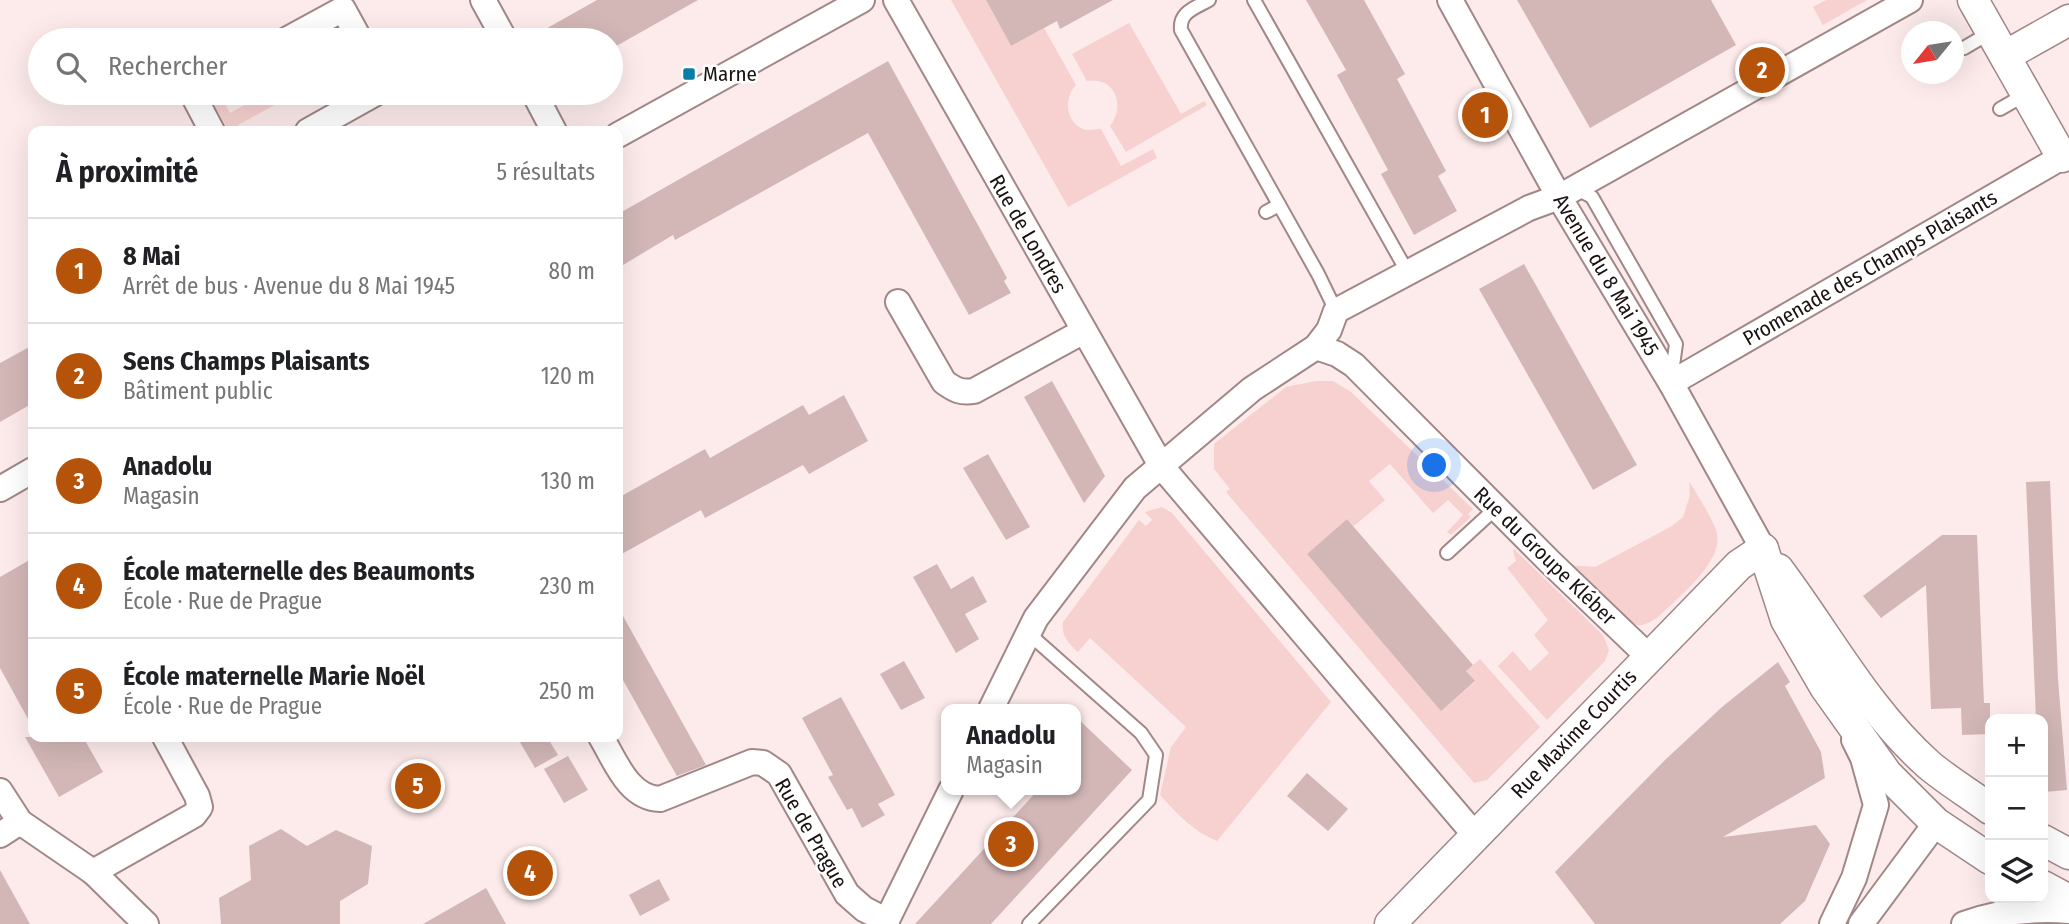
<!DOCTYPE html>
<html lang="fr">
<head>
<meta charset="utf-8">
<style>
  body { margin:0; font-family:"Fira Sans Condensed",sans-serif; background:#f2f2f2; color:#202124 }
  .controls { position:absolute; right:21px; bottom:21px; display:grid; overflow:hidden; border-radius:14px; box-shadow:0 7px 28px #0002 }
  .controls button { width:63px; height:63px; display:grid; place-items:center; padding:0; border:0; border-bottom:2px solid #e0e0e0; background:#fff; color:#202124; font:35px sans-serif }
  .compass { position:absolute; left:1901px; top:21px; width:63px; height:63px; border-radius:50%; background:#fff; box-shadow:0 7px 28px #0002; rotate:240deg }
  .you { position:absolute; left:1435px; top:466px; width:24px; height:24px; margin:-18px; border:5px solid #fff; border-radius:50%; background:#1a73e8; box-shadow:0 0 0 10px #1a73e833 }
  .badge { display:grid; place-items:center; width:46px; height:46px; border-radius:50%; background:#b45309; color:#fff; font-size:23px; font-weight:700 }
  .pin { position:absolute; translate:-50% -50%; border:4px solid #fff; box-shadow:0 2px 7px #0006 }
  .popup { position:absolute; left:941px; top:704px; width:140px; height:91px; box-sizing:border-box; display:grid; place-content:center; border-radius:14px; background:#fff; filter:drop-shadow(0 2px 5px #0005); font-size:23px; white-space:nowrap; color:#757577 }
  .popup b { font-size:26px; color:#202124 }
  .popup::after { content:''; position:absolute; left:50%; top:100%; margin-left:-14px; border:14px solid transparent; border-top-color:#fff }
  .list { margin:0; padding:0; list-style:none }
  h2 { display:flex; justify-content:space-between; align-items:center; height:91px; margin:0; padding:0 28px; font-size:30px }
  h2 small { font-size:23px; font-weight:400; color:#757577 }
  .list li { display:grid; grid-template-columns:46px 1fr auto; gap:21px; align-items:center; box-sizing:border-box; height:105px; padding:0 28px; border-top:2px solid #e0e0e0 }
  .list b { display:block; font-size:26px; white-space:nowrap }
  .list p { margin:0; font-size:23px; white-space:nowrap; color:#757577 }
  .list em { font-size:23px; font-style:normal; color:#757577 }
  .icon { flex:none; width:38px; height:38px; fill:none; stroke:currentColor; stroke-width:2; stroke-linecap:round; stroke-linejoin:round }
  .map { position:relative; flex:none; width:2069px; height:924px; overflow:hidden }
  .search { position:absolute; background:#fff; box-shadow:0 7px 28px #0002; left:28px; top:28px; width:595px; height:77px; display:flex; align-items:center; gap:18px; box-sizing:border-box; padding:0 24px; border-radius:38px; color:#757577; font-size:26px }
  .panel { position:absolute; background:#fff; box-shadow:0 7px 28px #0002; left:28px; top:126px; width:595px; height:616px; border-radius:14px }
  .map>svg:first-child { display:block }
  .green { fill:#f7d1d0 }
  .building { fill:#d3b7b7 }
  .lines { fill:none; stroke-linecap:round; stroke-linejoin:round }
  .service-casing { stroke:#a18786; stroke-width:16 }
  .minor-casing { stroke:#a18786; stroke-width:28 }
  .tertiary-casing { stroke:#a18786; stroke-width:33 }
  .service { stroke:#fff; stroke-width:12 }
  .minor { stroke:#fff; stroke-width:24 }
  .tertiary { stroke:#fff; stroke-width:30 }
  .poi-dot { fill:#067ea5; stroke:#fff; stroke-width:2.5 }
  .labels { text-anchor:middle; stroke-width:5; stroke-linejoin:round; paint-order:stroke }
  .poi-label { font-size:21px; fill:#1b1111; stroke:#fff; text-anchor:start }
  .street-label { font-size:21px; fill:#1b1111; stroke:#fff }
</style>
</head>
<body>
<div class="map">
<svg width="2069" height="924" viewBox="0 0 2069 924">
  <rect width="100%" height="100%" fill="#fdebeb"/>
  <g class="green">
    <path d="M 951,0 L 986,0 L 1011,46 L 1044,28 L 1076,85 C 1064,97 1065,122 1083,129 C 1088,131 1095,129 1101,129 L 1121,166 L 1153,149 L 1157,158 L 1068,207 Z"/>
    <path d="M 1826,0 L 1867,0 L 1823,25 L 1813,7 Z"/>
    <path d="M 1129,23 L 1181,114 L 1204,101 L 1207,105 L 1126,152 L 1110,126 C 1126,106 1115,76 1087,81 L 1072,54 Z"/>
    <path d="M 219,93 L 230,113 L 266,93 L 297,93 L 238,125 L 241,131 L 229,131 L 212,101 L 213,96 Z"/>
    <path d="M 1316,381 L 1333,381 L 1351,392 L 1473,509 L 1468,514 L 1471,517 L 1451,535 L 1447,532 L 1463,515 L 1448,500 L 1433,513 L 1390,464 L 1369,481 L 1385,500 L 1354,526 L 1347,519 L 1307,554 L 1441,710 L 1475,682 L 1466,671 L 1480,659 L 1540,727 L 1487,780 L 1474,783 L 1226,492 L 1230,489 L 1214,469 L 1214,444 L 1286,387 Z"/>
    <path d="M 1689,481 C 1696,493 1715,522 1717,534 C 1723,563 1676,599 1658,617 C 1652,621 1645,626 1638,625 C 1619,624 1581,579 1567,565 L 1595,567 L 1672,526 L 1683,517 L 1690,495 Z"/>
    <path d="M 1162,507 L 1172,513 L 1331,702 L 1217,841 C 1193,831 1178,815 1160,795 L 1171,747 L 1186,727 L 1090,638 L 1078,652 C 1068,643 1061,636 1063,622 L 1139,520 L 1146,526 L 1152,520 L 1145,512 Z"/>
    <path d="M 1514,549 L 1603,635 L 1609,650 L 1605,661 L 1547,720 L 1498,666 L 1513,651 L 1530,671 L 1549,653 L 1534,635 L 1548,620 L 1507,568 L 1516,561 L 1513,551 Z"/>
  </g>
  <g class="building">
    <path d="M 597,0 L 698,0 L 611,49 L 611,40 L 526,40 Z"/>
    <path d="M 986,0 L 1113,0 L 1060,29 L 1057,21 L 1011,46 Z"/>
    <path d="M 1306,0 L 1364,0 L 1405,74 L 1397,79 L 1446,171 L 1438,176 L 1457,211 L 1414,235 L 1381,174 L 1388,170 L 1337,75 L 1346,70 Z"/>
    <path d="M 1517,0 L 1711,0 L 1736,45 L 1590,128 Z"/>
    <path d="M 888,61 L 1007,278 L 1004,281 L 1011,293 L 969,315 L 868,133 L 675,240 L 673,235 L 618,268 L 618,214 Z"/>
    <path d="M 1524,264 L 1637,465 L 1593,490 L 1479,289 Z"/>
    <path d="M 33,345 L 33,403 L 0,422 L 0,363 Z"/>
    <path d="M 1052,381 L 1105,476 L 1084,503 L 1024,397 Z"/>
    <path d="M 844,395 L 868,441 L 809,474 L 803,465 L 705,518 L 701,510 L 618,556 L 618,498 L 705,449 L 710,458 L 803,405 L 809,415 Z"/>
    <path d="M 988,454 L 1030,527 L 1006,540 L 963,468 Z"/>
    <path d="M 2050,481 L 2058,679 L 2067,790 L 2045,792 L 2043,719 L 2036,719 L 2026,482 Z"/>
    <path d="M 1347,519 L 1473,665 L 1466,671 L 1475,681 L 1441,711 L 1307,554 Z"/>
    <path d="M 1942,535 L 1977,535 L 1984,703 L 1990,703 L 1990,734 L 1962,735 L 1961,708 L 1931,709 L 1926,585 L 1881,618 L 1863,596 Z"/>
    <path d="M 33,558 L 33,728 L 0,668 L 0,577 Z"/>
    <path d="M 937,564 L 951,589 L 973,576 L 987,602 L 965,614 L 979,639 L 956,653 L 913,577 Z"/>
    <path d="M 618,607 L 706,765 L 677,776 L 666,757 L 618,671 Z"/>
    <path d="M 904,661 L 925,698 L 901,710 L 880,674 Z"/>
    <path d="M 1778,662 L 1790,682 L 1785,686 L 1821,752 L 1825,778 L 1723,837 L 1816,825 L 1830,844 L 1805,901 L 1780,924 L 1595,924 L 1555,872 L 1665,760 L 1722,707 Z"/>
    <path d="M 841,697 L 895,795 L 878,804 L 885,815 L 862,828 L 852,808 L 847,810 L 828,777 L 833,775 L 802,718 Z"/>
    <path d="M 1076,717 L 1132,770 L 991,924 L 915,924 L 1038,790 L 1076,790 Z"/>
    <path d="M 25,737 L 83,737 L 103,772 L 59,797 Z"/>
    <path d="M 517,737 L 547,737 L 558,755 L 535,768 Z"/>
    <path d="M 568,756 L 588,790 L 564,803 L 544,769 Z"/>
    <path d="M 1307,773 L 1348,809 L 1328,831 L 1287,796 Z"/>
    <path d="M 281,829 L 307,846 L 336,830 L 372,846 L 368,884 L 340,901 L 340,924 L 221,924 L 219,898 L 251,880 L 249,846 Z"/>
    <path d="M 0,870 L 30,924 L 0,924 Z"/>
    <path d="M 659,879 L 670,900 L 640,916 L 629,895 Z"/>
    <path d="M 486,888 L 506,924 L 423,924 Z"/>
  </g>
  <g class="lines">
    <g class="service-casing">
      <g id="service">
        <path d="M 1209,0 C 1195,8 1179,12 1181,30 L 1318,274 L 1336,311"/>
        <path d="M 1254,0 L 1408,273"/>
        <path d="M 1964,48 L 1991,32"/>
        <path d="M 2000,109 L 2026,94"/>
        <path d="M 1575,188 L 1592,197 L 1676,344 L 1671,380"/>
        <path d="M 1266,212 L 1279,205"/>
        <path d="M 1447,553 L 1496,508"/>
        <path d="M 1028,633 L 1141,733 L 1156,755 L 1149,800 L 1029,924"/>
      </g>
    </g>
    <g class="minor-casing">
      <g id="minor">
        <path d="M 483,0 L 505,40"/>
        <path d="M 896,0 L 1162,467 L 1475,835"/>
        <path d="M 1450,0 L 1559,197 L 1671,383 L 1763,549"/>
        <path d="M 286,40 L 343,9 L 360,40"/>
        <path d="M 192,93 L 212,131"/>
        <path d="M 534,93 L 554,131"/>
        <path d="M 308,131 L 376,93"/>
        <path d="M 618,135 L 862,0"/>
        <path d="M 898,302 L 944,382 C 955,390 961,393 974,391 L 1084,331"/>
        <path d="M 1316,347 L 1337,354 L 1354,365 L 1550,562 L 1649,657"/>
        <path d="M 1671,383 L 2062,157"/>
        <path d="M 0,489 L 33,470"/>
        <path d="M 991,709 L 1036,618 L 1135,488 L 1252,389 L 1316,347 L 1329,330 L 1336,311 L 1529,208 L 1559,197 L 1910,0"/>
        <path d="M 601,737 C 615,760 628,798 660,799 L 752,762 L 763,763 L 779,774 L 847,894 L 864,909 L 887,921"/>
        <path d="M 0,791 L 20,822 L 93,872 L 146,924"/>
        <path d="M 0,835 L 20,822"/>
        <path d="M 93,872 L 194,815 L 200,807 L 197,796 L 165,737"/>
        <path d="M 885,924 L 951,790"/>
        <path d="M 1832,924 L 1854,878 L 1876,805 L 1863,758 L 1854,740"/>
        <path d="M 1861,924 L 1936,823"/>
        <path d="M 1964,924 C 1998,912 2032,908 2069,911"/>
      </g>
    </g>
    <g class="tertiary-casing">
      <g id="tertiary">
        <path d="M 1973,0 L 2062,157 L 2069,153"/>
        <path d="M 2005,56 L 2069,20"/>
        <path d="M 1763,549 L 1786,620 L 1825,687 L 1887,774 L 1936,823 L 1990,859"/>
        <path d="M 1778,569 C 1827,634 1867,710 1929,765 C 1948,781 1970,794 1990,809"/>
        <path d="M 2043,840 L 2069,854"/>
        <path d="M 2043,886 L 2069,900"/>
        <path d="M 1390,924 L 1739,565 L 1763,549"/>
      </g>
    </g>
    <use href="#service" class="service"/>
    <use href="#minor" class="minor"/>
    <use href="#tertiary" class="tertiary"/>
  </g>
  <rect class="poi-dot" x="682" y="67" width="14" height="14" rx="3.5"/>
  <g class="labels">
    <g class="poi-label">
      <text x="703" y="81">Marne</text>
    </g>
    <g class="street-label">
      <text transform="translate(1028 234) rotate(60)" y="7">Rue de Londres</text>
      <text transform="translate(1870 268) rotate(-30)" y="7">Promenade des Champs Plaisants</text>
      <text transform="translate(1606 275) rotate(59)" y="7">Avenue du 8 Mai 1945</text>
      <text transform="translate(1545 556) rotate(44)" y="7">Rue du Groupe Kléber</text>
      <text transform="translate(1574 734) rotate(-46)" y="7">Rue Maxime Courtis</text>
      <text transform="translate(811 833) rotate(60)" y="7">Rue de Prague</text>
    </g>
  </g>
</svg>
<div class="controls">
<button>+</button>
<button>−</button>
<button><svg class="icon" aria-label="layers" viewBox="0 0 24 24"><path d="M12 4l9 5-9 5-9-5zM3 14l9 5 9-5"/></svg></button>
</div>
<svg class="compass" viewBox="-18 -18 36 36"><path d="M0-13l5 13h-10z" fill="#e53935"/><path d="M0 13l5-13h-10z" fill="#757577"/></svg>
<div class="you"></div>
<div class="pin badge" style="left:1485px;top:115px">1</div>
<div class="pin badge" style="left:1762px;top:70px">2</div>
<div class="pin badge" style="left:1011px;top:844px">3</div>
<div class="popup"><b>Anadolu</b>Magasin</div>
<div class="pin badge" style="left:530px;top:873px">4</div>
<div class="pin badge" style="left:418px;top:786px">5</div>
<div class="search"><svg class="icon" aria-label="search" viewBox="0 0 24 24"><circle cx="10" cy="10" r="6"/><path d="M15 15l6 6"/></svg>Rechercher</div>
<section class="panel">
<h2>À proximité<small>5 résultats</small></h2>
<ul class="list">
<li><span class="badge">1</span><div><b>8 Mai</b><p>Arrêt de bus · Avenue du 8 Mai 1945</p></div><em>80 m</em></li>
<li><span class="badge">2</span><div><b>Sens Champs Plaisants</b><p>Bâtiment public</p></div><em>120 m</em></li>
<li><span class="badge">3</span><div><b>Anadolu</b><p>Magasin</p></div><em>130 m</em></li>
<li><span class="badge">4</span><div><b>École maternelle des Beaumonts</b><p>École · Rue de Prague</p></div><em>230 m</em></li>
<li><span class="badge">5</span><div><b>École maternelle Marie Noël</b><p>École · Rue de Prague</p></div><em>250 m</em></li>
</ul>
</section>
</div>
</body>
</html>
